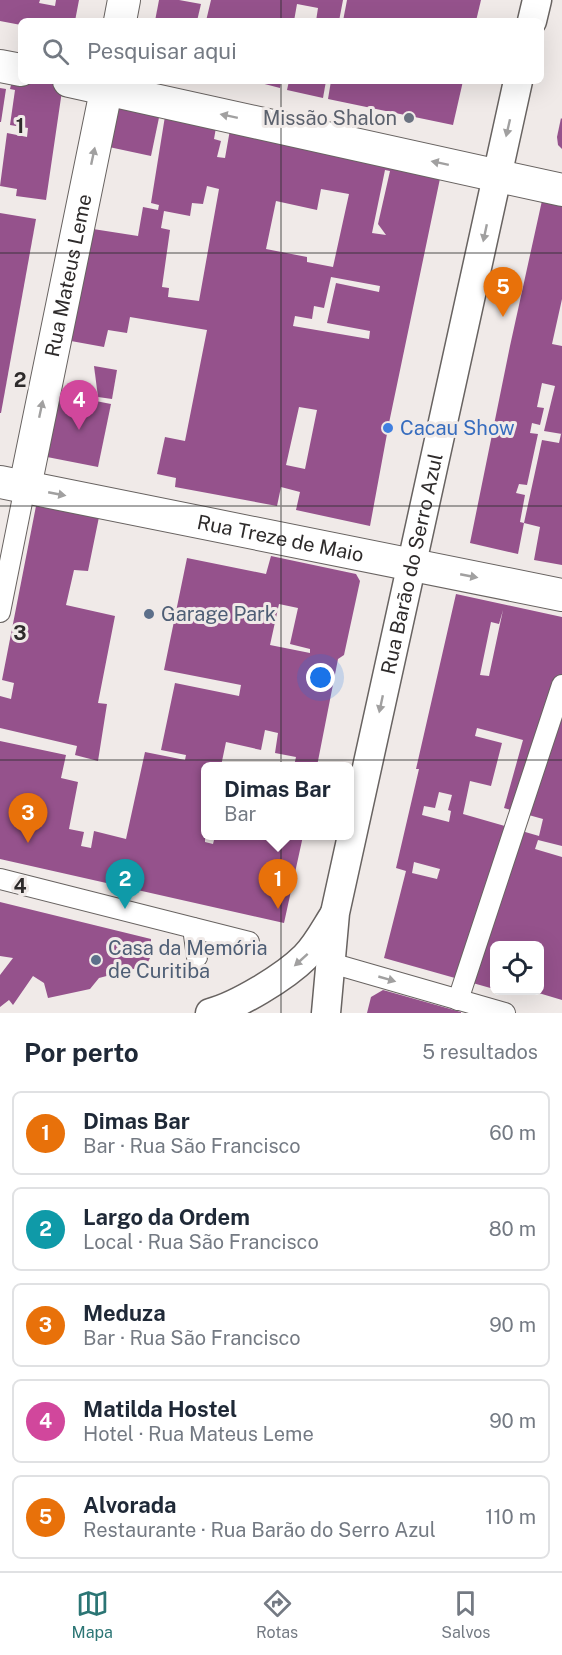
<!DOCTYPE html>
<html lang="pt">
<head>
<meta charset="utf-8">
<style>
  body { margin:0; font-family:"Public Sans",sans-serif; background:#f6f6f7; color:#1f2937 }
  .controls { position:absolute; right:18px; bottom:18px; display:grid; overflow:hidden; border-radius:9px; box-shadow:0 6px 24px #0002 }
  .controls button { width:54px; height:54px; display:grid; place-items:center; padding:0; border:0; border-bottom:2px solid #e0e1e3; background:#fff; color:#1f2937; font:30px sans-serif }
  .you { position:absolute; left:321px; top:678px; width:21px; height:21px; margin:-15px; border:4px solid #fff; border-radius:50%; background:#1a73e8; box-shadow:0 0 0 9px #1a73e833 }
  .badge { display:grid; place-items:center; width:39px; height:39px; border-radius:50%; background:#2b7574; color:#fff; font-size:20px; font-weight:700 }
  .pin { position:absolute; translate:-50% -50px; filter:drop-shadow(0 2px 3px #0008) }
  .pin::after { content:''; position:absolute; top:32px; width:21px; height:18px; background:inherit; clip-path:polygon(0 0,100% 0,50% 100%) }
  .popup { position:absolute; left:201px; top:762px; width:153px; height:78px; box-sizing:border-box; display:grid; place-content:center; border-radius:9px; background:#fff; filter:drop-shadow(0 2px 4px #0005); font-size:20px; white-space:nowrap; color:#747a83 }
  .popup b { font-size:22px; color:#1f2937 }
  .popup::after { content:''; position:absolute; left:50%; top:100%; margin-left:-12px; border:12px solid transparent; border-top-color:#fff }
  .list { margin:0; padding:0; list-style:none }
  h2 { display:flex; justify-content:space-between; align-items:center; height:78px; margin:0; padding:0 24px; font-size:26px }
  h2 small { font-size:20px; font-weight:400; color:#747a83 }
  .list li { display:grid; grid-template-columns:39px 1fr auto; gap:18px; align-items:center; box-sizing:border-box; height:84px; margin:0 12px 12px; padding:0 12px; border:2px solid #e0e1e3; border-radius:9px }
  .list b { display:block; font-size:22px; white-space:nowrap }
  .list p { margin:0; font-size:20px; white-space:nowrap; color:#747a83 }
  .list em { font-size:20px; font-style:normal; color:#747a83 }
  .icon { flex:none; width:33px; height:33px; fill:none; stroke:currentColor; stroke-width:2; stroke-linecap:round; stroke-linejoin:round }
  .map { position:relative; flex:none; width:562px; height:1013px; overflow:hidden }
  .search { position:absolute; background:#fff; box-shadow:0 6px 24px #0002; left:18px; right:18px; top:18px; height:66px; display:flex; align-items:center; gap:15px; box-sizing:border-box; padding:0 21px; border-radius:9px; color:#747a83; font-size:22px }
  .sheet { height:558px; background:#fff }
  nav { display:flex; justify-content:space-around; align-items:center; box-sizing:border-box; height:84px; border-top:2px solid #e0e1e3; background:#fff; font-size:16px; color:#747a83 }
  nav a { display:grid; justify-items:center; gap:3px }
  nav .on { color:#2b7574 }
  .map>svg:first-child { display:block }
  .building { fill:#95528c; fill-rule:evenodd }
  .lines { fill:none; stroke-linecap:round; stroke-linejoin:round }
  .street-casing { stroke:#686361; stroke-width:22 }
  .secondary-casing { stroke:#686361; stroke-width:31 }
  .primary-casing { stroke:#686361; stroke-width:34 }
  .street { stroke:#fff; stroke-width:20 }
  .secondary { stroke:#fff; stroke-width:28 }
  .primary { stroke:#fff; stroke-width:32 }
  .oneway { fill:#a1a0a0 }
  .grid { fill:none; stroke:#2e2b2b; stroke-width:1.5; stroke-opacity:0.55 }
  .worship-dot { fill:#6b7280; stroke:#f0eae8; stroke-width:2 }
  .shop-dot { fill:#3f7fe0; stroke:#f0eae8; stroke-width:2 }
  .service-dot { fill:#5c6f8a; stroke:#f0eae8; stroke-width:2 }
  .labels { text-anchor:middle; stroke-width:6; stroke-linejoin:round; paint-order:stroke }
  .worship-label { font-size:20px; fill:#5b616d; stroke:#f0eae8; text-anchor:end }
  .street-label { font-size:20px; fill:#2e2b2b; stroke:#f0eae8 }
  .shop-label { font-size:20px; fill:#366cbe; stroke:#f0eae8; text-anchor:start }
  .service-label { font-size:20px; fill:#4e5e75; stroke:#f0eae8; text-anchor:start }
  .grid-label { font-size:20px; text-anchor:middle; font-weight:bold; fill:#2e2b2b; stroke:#f0eae8; stroke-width:6; stroke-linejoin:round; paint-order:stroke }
</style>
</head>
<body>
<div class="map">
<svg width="562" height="1013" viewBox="0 0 562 1013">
  <rect width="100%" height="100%" fill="#f0eae8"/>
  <g class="building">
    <path d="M 0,0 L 40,0 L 39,3 L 55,6 L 56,0 L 79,0 L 75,21 L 21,21 L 21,25 L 0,21 Z"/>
    <path d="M 159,0 L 179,0 L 201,4 L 197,21 L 155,21 Z"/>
    <path d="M 211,0 L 343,0 L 339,21 L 316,21 L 318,8 L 297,4 L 294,21 L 206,21 Z"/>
    <path d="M 347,0 L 481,0 L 476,21 L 343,21 Z"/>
    <path d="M 13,77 L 21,81 L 63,84 L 46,200 L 16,196 L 17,189 L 0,186 L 7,133 L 27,137 L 28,128 L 10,125 L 15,90 L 10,89 Z"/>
    <path d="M 253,81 L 281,81 L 280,88 Z"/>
    <path d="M 289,81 L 326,81 L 323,98 L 287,90 Z"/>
    <path d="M 331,81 L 463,81 L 453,125 L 328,99 Z"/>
    <path d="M 0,88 L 6,89 L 1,122 L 0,122 Z"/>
    <path d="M 119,100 L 161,108 L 151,156 L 109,147 Z"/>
    <path d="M 166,110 L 217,122 L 214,139 L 221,141 L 217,157 L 225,158 L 231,124 L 442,169 L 389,423 L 370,526 L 296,510 L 300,492 L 281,487 L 277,506 L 175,487 L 176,478 L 157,474 L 165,437 L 185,441 L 207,330 L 130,317 L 127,333 L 108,330 L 104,347 L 71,341 L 93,229 L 138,236 L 143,207 L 158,210 L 159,205 L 151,203 ZM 385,170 L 390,171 L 378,224 L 386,235 L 372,233 ZM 207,186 L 219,189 L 199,301 L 168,297 L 169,288 L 162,287 L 170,230 L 161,228 L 164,211 L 190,216 L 192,203 L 203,204 ZM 321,189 L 349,194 L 333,267 L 307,262 L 307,257 L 266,249 L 276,201 L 317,210 ZM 331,277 L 380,286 L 379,292 L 336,283 L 327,323 L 370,331 L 369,339 L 293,326 L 295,316 L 312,319 L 314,306 L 324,308 ZM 299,407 L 317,410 L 305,469 L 286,465 Z"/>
    <path d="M 561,118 L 562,119 L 562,149 L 558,145 L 557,137 Z"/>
    <path d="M 543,196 L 562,200 L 562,299 L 552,344 L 562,346 L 562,434 L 544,431 L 555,386 L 542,383 L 537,407 L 544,408 L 540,425 L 532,423 L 530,433 L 538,434 L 527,485 L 519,484 L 516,493 L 525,495 L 520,522 L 524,523 L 518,554 L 470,543 L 510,346 Z"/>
    <path d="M 0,213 L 36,219 L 1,413 L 0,413 Z"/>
    <path d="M 94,366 L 117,370 L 112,399 L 98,397 Z"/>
    <path d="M 60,394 L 111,404 L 98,467 L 47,457 Z"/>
    <path d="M 561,434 L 562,434 L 562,565 L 534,560 L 540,527 L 524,523 L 542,440 L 559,443 Z"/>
    <path d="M 36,506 L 99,517 L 88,571 L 74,570 L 66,605 L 115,616 L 98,703 L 107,704 L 98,761 L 75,755 L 77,746 L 0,728 L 0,696 L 11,699 L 14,683 L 2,680 Z"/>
    <path d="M 271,556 L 356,574 L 360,581 L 344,655 L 338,659 L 317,766 L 294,766 L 296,757 L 275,753 L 278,733 L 265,730 L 261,750 L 226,742 L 221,766 L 206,766 L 205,842 L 213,844 L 215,836 L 303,836 L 284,923 L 0,859 L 0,741 L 66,755 L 61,778 L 78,782 L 69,829 L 84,832 L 81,846 L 91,848 L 94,831 L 126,839 L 145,752 L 185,760 L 186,755 L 161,750 L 175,683 L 239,696 L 241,685 L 164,670 L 187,558 L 266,574 ZM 279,604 L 298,608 L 290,644 L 310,649 L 310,653 L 270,645 Z"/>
    <path d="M 456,594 L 562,617 L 562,846 L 538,840 L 535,849 L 562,857 L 562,1000 L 532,991 L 540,990 L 540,945 L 494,945 L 494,989 L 384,958 L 406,871 L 396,868 L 419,769 L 416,769 ZM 503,610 L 489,676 L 480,675 L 491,622 L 499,624 ZM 477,728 L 523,740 L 504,808 L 543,819 L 539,836 L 463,814 L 470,781 L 491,786 L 502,743 L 475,736 ZM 439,792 L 452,795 L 448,810 L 451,811 L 449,822 L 422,815 L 424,806 L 435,808 ZM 414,862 L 440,869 L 437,879 L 412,873 Z"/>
    <path d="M 0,902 L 151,939 L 151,956 L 147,964 L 141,967 L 99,978 L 90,989 L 48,998 L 44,983 L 33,976 L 13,1005 L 9,1000 L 0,1007 L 0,975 L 13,958 L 0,956 Z"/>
    <path d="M 383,990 L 461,1012 L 461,1013 L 367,1013 L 371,997 Z"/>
  </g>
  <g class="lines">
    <g class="street-casing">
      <g id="street">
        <path d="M 0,612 L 25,487"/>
        <path d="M 0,879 L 249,942"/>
        <path d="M 193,928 L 197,957"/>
        <path d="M 331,963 L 505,1013"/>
        <path d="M 458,1000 L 562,685"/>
      </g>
    </g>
    <g class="secondary-casing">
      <g id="secondary">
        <path d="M 532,21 L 537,0"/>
        <path d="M 210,1013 C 237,1006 285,977 305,957 C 317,945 325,929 334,915"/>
        <path id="s1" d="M 326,1013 L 335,913 L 518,81"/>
      </g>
    </g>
    <g class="primary-casing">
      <g id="primary">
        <path d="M 120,21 L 124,0"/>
        <path d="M 0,66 L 21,70"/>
        <path d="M 69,81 L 562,190"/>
        <path id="s2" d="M 0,482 L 562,595"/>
        <path id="s3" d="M 25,487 L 108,81"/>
      </g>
    </g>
    <use href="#street" class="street"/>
    <use href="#secondary" class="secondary"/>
    <use href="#primary" class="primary"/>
  </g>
  <defs><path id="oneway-solid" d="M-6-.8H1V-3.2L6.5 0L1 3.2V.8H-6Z" transform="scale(1.5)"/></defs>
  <g class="oneway">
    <use href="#oneway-solid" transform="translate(229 116) rotate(-168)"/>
    <use href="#oneway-solid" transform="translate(508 128) rotate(103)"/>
    <use href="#oneway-solid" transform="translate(93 156) rotate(-78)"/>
    <use href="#oneway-solid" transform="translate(440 163) rotate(-168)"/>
    <use href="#oneway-solid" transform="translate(485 233) rotate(102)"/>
    <use href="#oneway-solid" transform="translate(41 409) rotate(-78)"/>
    <use href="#oneway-solid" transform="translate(57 494) rotate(11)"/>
    <use href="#oneway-solid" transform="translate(469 576) rotate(11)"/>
    <use href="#oneway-solid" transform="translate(381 704) rotate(102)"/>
    <use href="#oneway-solid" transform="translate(301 960) rotate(138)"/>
    <use href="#oneway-solid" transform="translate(387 979) rotate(16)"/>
  </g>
  <path class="grid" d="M 281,0 L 281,21M 281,81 L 281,1013M 0,253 L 562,253M 0,506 L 562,506M 0,760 L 562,760"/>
  <circle class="worship-dot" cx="409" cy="118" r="6"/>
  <circle class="shop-dot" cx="388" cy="428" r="6"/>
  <g class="service-dot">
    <circle cx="149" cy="614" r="6"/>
    <circle cx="96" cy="960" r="6"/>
  </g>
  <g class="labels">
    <g class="worship-label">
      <text x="397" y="125">Missão Shalon</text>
    </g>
    <g class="street-label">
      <text dy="7" stroke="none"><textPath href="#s3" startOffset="216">Rua Mateus Leme</textPath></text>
      <text dy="7" stroke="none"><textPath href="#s2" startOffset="286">Rua Treze de Maio</textPath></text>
      <text dy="7" stroke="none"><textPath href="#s1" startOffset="458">Rua Barão do Serro Azul</textPath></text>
    </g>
    <g class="shop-label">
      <text x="400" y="435">Cacau Show</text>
    </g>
    <g class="service-label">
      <text x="161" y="621">Garage Park</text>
      <text x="108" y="955">Casa da Memória<tspan x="108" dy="23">de Curitiba</tspan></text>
    </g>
  </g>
  <g class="grid-label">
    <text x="20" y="133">1</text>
    <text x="20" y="387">2</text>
    <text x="20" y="640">3</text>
    <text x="20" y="893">4</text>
  </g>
</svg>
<div class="controls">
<button><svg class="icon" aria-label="locate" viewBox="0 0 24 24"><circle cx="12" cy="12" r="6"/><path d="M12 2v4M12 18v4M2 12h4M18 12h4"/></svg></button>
</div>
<div class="you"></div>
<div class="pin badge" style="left:278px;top:909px;background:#e8710a">1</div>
<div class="popup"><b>Dimas Bar</b>Bar</div>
<div class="pin badge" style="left:125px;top:909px;background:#0f9aa8">2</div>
<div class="pin badge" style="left:28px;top:843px;background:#e8710a">3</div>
<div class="pin badge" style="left:79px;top:430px;background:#d1479c">4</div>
<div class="pin badge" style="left:503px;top:317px;background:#e8710a">5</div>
<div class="search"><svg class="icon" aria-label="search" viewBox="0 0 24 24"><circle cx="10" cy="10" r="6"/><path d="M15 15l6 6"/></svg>Pesquisar aqui</div>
</div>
<section class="sheet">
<h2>Por perto<small>5 resultados</small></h2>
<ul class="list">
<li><span class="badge" style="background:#e8710a">1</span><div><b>Dimas Bar</b><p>Bar · Rua São Francisco</p></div><em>60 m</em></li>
<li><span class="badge" style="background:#0f9aa8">2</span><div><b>Largo da Ordem</b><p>Local · Rua São Francisco</p></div><em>80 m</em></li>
<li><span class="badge" style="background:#e8710a">3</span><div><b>Meduza</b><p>Bar · Rua São Francisco</p></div><em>90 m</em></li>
<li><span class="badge" style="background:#d1479c">4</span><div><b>Matilda Hostel</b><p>Hotel · Rua Mateus Leme</p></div><em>90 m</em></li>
<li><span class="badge" style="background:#e8710a">5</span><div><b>Alvorada</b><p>Restaurante · Rua Barão do Serro Azul</p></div><em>110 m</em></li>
</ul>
</section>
<nav>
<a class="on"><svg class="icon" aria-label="map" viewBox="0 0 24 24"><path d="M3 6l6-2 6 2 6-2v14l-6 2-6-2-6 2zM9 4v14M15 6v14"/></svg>Mapa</a>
<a><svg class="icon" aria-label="directions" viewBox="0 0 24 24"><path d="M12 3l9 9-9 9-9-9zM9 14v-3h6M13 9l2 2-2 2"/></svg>Rotas</a>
<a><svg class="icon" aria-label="saved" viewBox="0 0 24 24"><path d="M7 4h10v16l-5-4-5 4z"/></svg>Salvos</a>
</nav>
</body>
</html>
